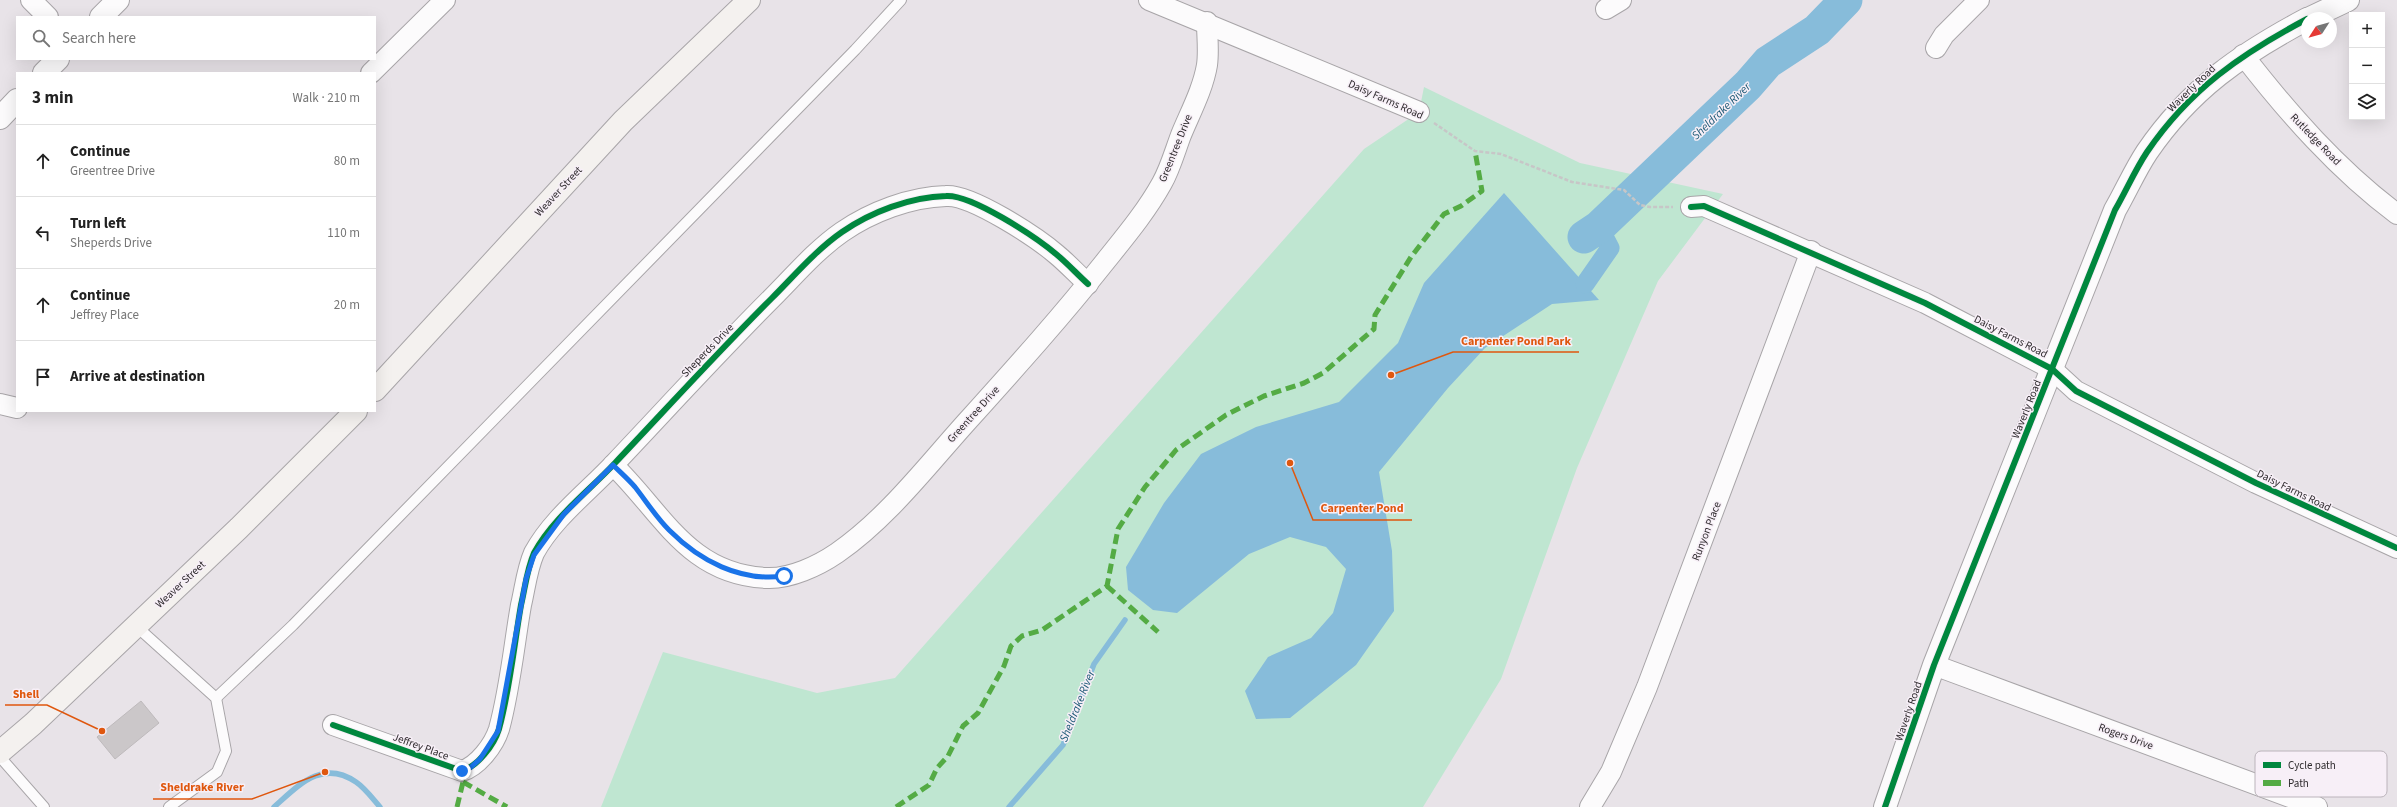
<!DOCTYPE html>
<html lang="en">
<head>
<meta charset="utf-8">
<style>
  body { margin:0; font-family:"Source Sans 3",sans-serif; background:#f2f2f2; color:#222 }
  .controls { position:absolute; right:12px; top:12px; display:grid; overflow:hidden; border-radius:0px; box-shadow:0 4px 16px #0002 }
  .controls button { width:36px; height:36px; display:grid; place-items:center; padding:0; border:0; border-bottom:1px solid #e0e0e0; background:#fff; color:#222; font:20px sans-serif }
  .compass { position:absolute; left:2301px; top:12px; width:36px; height:36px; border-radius:50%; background:#fff; box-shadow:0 4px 16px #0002; rotate:234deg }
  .stop { position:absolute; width:12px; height:12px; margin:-9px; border:3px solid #1a73e8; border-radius:50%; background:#fff }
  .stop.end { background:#1a73e8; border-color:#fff; box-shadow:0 1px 4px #0008 }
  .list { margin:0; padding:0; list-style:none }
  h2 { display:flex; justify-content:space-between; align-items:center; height:52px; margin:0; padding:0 16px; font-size:17px }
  h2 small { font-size:13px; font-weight:400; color:#767676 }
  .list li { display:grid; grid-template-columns:26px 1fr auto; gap:12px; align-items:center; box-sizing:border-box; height:72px; padding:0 16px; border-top:1px solid #e0e0e0 }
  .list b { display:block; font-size:15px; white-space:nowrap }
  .list p { margin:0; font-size:13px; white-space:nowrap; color:#767676 }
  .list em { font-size:13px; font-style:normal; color:#767676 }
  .icon { flex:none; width:22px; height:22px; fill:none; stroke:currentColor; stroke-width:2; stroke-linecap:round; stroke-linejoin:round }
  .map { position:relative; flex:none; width:2397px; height:807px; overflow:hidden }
  .search { position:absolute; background:#fff; box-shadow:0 4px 16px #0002; left:16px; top:16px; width:360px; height:44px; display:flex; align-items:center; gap:10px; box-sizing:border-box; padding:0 14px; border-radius:0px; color:#767676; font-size:15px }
  .panel { position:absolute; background:#fff; box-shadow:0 4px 16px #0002; left:16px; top:72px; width:360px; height:340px; border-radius:0px }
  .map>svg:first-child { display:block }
  .green { fill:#bfe6d1 }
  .water { fill:#87bcda }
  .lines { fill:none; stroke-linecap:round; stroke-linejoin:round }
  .stream { stroke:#87bcda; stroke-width:5.5 }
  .canal { stroke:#87bcda; stroke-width:19 }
  .river { stroke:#87bcda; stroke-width:33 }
  .building { fill:#cbc7c9; stroke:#bebabc }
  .service-casing { stroke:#a8a5a8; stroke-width:12 }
  .minor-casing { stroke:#a8a5a8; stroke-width:22 }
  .tertiary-casing { stroke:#a8a5a8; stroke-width:24 }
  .secondary-casing { stroke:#a8a5a8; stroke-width:24 }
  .path { stroke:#c7c6c7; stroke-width:2.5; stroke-dasharray:4 2; stroke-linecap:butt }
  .service { stroke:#fcfbfc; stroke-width:10 }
  .minor { stroke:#fcfbfc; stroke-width:20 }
  .tertiary { stroke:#fcfbfc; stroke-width:22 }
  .secondary { stroke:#f4f1ef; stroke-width:22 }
  .quiet { stroke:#54ab44; stroke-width:5; stroke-dasharray:10 5; stroke-linecap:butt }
  .cycleway-casing { stroke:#f7eff7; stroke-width:8 }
  .cycleway { stroke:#00873e; stroke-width:6 }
  .route { stroke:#1a73e8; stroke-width:5 }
  .labels { text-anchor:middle; stroke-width:3; stroke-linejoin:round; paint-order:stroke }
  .street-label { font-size:11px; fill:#2f2b2e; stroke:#f7eff7 }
  .water-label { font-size:12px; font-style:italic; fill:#1f5b78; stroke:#f7eff7 }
  .key { fill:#f7eff7; stroke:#bbb4bb; stroke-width:1 }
  .key-label { font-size:11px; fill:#2f2b2e }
  .leader { fill:none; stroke:#df570e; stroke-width:1.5 }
  .callout-dot { fill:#df570e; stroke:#f7eff7; stroke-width:1.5 }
  .callout-label { font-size:12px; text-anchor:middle; font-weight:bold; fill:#df570e; stroke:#f7eff7; stroke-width:3; stroke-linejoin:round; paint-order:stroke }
</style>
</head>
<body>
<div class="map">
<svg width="2397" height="807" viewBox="0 0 2397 807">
  <rect width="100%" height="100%" fill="#e8e3e8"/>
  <path class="green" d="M 1424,87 L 1580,163 L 1723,194 L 1658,281 L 1577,468 L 1501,679 L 1423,807 L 601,807 L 663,652 L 817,693 L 895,678 L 1364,149 L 1419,112 Z"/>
  <path class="water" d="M 1504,193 L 1599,300 L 1552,304 L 1485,348 L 1448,388 L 1379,472 L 1392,551 L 1394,611 L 1356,665 L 1290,718 L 1256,719 L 1245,691 L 1268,657 L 1311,638 L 1333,613 L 1346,569 L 1326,547 L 1290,537 L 1249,554 L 1177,613 L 1153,610 L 1128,590 L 1126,567 L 1164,503 L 1201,454 L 1256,427 L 1339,402 L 1398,343 L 1424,283 Z"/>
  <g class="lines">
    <g class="stream">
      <path d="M 274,807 C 299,785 322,759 356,782 C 365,788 373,799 380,807"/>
      <path d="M 1009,807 L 1063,745 L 1094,664 L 1125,620"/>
    </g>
    <path class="canal" d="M 1585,284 L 1610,248 L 1599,227"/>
    <path class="river" d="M 1584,237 L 1599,227 L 1748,85 L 1768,62 L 1817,30 L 1846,0"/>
  </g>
  <path class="building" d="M 141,701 L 159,723 L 115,759 L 97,737 Z"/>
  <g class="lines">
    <g class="service-casing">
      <g id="service">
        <path d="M 136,626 L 216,698 L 226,751 L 217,772 L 169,807"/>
        <path d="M 216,698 L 293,625 L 855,50 L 901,0"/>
        <path d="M 0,757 L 44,807"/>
      </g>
    </g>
    <g class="minor-casing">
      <g id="minor">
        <path d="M 31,0 L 48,17"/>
        <path d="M 1149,0 L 1419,112"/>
        <path d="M 1606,9 L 1621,0"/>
        <path d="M 1936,48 L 1944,35 L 1979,0"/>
        <path d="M 2243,55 C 2288,113 2338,170 2397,214"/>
        <path d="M 371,73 L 445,0"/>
        <path d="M 1691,207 L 1704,206 L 1925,303 L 2052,369 L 2076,391 L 2256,483 L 2397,548"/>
        <path d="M 0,404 L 17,408"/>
        <path d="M 613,465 C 662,512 688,575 767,578 C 790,579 818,566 837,553 C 889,517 929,463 972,416 C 1017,366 1062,316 1104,263 C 1124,238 1146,212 1162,183 C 1170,169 1175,151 1181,135 C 1190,113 1203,89 1207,65 C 1209,51 1207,36 1207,22"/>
        <path d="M 1934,665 L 2317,807"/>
        <path d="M 333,725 L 462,771 C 478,766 494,745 499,729 C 510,689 514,645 521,605 C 525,588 527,569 534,553 C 553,518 588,492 615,463 C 667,408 718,352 772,298 C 794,276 816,250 842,232 C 871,212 910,197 946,196 C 971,194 1036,237 1056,254 C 1067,263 1077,274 1088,284"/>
        <path d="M 1590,807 L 1611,772 L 1647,687 L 1811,251"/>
      </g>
    </g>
    <g class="tertiary-casing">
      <g id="tertiary">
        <path d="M 101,17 L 118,0"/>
        <path d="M 2310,18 L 2348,0"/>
        <path d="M 44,73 L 58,59"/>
        <path d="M 0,118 L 17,100"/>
        <path d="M 1885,807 L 1934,665 L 2115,210 C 2126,191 2135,170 2147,152 C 2190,89 2241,54 2307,19"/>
      </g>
    </g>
    <g class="secondary-casing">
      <g id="secondary">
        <path d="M 375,390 L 623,121 L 749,0"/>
        <path d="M 0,752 L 33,724 L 239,528 L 356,411"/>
      </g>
    </g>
    <path class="path" d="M 1434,123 L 1475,151 L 1501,154 L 1572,182 L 1624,190 L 1640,205 L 1650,207 L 1673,207"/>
    <use href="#service" class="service"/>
    <use href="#minor" class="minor"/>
    <use href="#tertiary" class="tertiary"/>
    <use href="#secondary" class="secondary"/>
    <g class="quiet">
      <path d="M 1107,586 L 1158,632"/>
      <path d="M 463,782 L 507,807"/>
      <path d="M 457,807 L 464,778"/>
      <path d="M 896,807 L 929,785 L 937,768 L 948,756 L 963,726 L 978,713 L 1004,666 L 1011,646 L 1022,636 L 1042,630 L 1107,586 L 1118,529 L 1145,487 L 1176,450 L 1226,415 L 1264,396 L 1304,383 L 1323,373 L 1374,329 L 1375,315 L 1411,257 L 1444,214 L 1461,206 L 1482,191 L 1475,151"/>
    </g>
    <g class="cycleway-casing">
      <g id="cycleway">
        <path d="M 1691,207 L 1704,206 L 1925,303 L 2052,369 L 2076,391 L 2256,483 L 2397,548"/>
        <path d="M 333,725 L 462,771 C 478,766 494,745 499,729 C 510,689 514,645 521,605 C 525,588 527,569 534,553 C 553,518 588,492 615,463 C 667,408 718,352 772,298 C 794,276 816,250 842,232 C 871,212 910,197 946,196 C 971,194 1036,237 1056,254 C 1067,263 1077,274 1088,284"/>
        <path d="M 1885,807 L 1934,665 L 2115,210 C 2126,191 2135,170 2147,152 C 2190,89 2241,54 2307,19"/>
      </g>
    </g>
    <use href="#cycleway" class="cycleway"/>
  </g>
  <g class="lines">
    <path class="route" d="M 462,771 L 470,768 L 480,759 L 498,731 L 526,579 L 534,555 L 564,514 L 613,465 C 620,472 628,479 635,487 C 646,501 656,517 669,530 C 700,561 740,582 784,576"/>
  </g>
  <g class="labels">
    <g class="street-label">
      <text transform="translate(2191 88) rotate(-44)" y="4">Waverly Road</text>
      <text transform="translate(1386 99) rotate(24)" y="4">Daisy Farms Road</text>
      <text transform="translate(2316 139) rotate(46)" y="4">Rutledge Road</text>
      <text transform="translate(1175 148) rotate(-68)" y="4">Greentree Drive</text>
      <text transform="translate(558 191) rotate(-47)" y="4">Weaver Street</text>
      <text transform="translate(2011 336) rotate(27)" y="4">Daisy Farms Road</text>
      <text transform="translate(707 350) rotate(-46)" y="4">Sheperds Drive</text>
      <text transform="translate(2026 409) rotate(-68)" y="4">Waverly Road</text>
      <text transform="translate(973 414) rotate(-48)" y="4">Greentree Drive</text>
      <text transform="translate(2294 490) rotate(26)" y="4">Daisy Farms Road</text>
      <text transform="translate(1706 531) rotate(-69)" y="4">Runyon Place</text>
      <text transform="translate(180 584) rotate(-43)" y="4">Weaver Street</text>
      <text transform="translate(1908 711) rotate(-71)" y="4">Waverly Road</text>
      <text transform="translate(2126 736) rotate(20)" y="4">Rogers Drive</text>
      <text transform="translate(421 746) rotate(20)" y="4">Jeffrey Place</text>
    </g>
    <g class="water-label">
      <text transform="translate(1721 111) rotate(-44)" y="4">Sheldrake River</text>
      <text transform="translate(1077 706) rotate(-68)" y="4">Sheldrake River</text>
    </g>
  </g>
  <rect x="2255" y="751" width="132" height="46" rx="6" class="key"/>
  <rect x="2263" y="762" width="18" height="6" fill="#00873e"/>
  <rect x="2263" y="780" width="18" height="6" fill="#54ab44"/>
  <g class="key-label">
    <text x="2288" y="769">Cycle path</text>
    <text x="2288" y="787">Path</text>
  </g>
  <path class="leader" d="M1391 375L1453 352H1579M1290 463L1313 520H1412M102 731L47 705H5M325 772L252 799H153"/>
  <g class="callout-dot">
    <circle cx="1391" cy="375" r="4"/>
    <circle cx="1290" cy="463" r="4"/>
    <circle cx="102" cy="731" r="4"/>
    <circle cx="325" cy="772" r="4"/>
  </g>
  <g class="callout-label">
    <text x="1516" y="345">Carpenter Pond Park</text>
    <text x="1362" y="512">Carpenter Pond</text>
    <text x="26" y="698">Shell</text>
    <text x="202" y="791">Sheldrake River</text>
  </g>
</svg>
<div class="controls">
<button>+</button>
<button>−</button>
<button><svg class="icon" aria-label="layers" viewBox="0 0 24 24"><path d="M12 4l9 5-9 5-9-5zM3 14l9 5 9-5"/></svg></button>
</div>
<svg class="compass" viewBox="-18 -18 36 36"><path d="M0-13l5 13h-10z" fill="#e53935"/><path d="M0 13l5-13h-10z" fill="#767676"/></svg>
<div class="stop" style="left:784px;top:576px"></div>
<div class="stop end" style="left:462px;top:771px"></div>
<div class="search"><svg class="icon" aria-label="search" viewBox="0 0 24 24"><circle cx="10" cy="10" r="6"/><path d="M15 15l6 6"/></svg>Search here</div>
<section class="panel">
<h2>3 min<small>Walk · 210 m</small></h2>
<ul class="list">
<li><svg class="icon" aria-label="ahead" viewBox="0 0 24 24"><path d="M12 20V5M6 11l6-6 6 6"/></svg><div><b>Continue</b><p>Greentree Drive</p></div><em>80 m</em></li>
<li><svg class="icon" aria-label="left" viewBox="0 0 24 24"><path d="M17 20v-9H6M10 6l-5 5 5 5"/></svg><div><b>Turn left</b><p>Sheperds Drive</p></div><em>110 m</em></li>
<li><svg class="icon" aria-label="ahead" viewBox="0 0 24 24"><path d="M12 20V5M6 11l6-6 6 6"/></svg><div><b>Continue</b><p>Jeffrey Place</p></div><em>20 m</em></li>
<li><svg class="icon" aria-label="arrive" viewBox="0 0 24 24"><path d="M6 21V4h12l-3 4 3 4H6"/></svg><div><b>Arrive at destination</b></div></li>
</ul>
</section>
</div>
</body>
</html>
